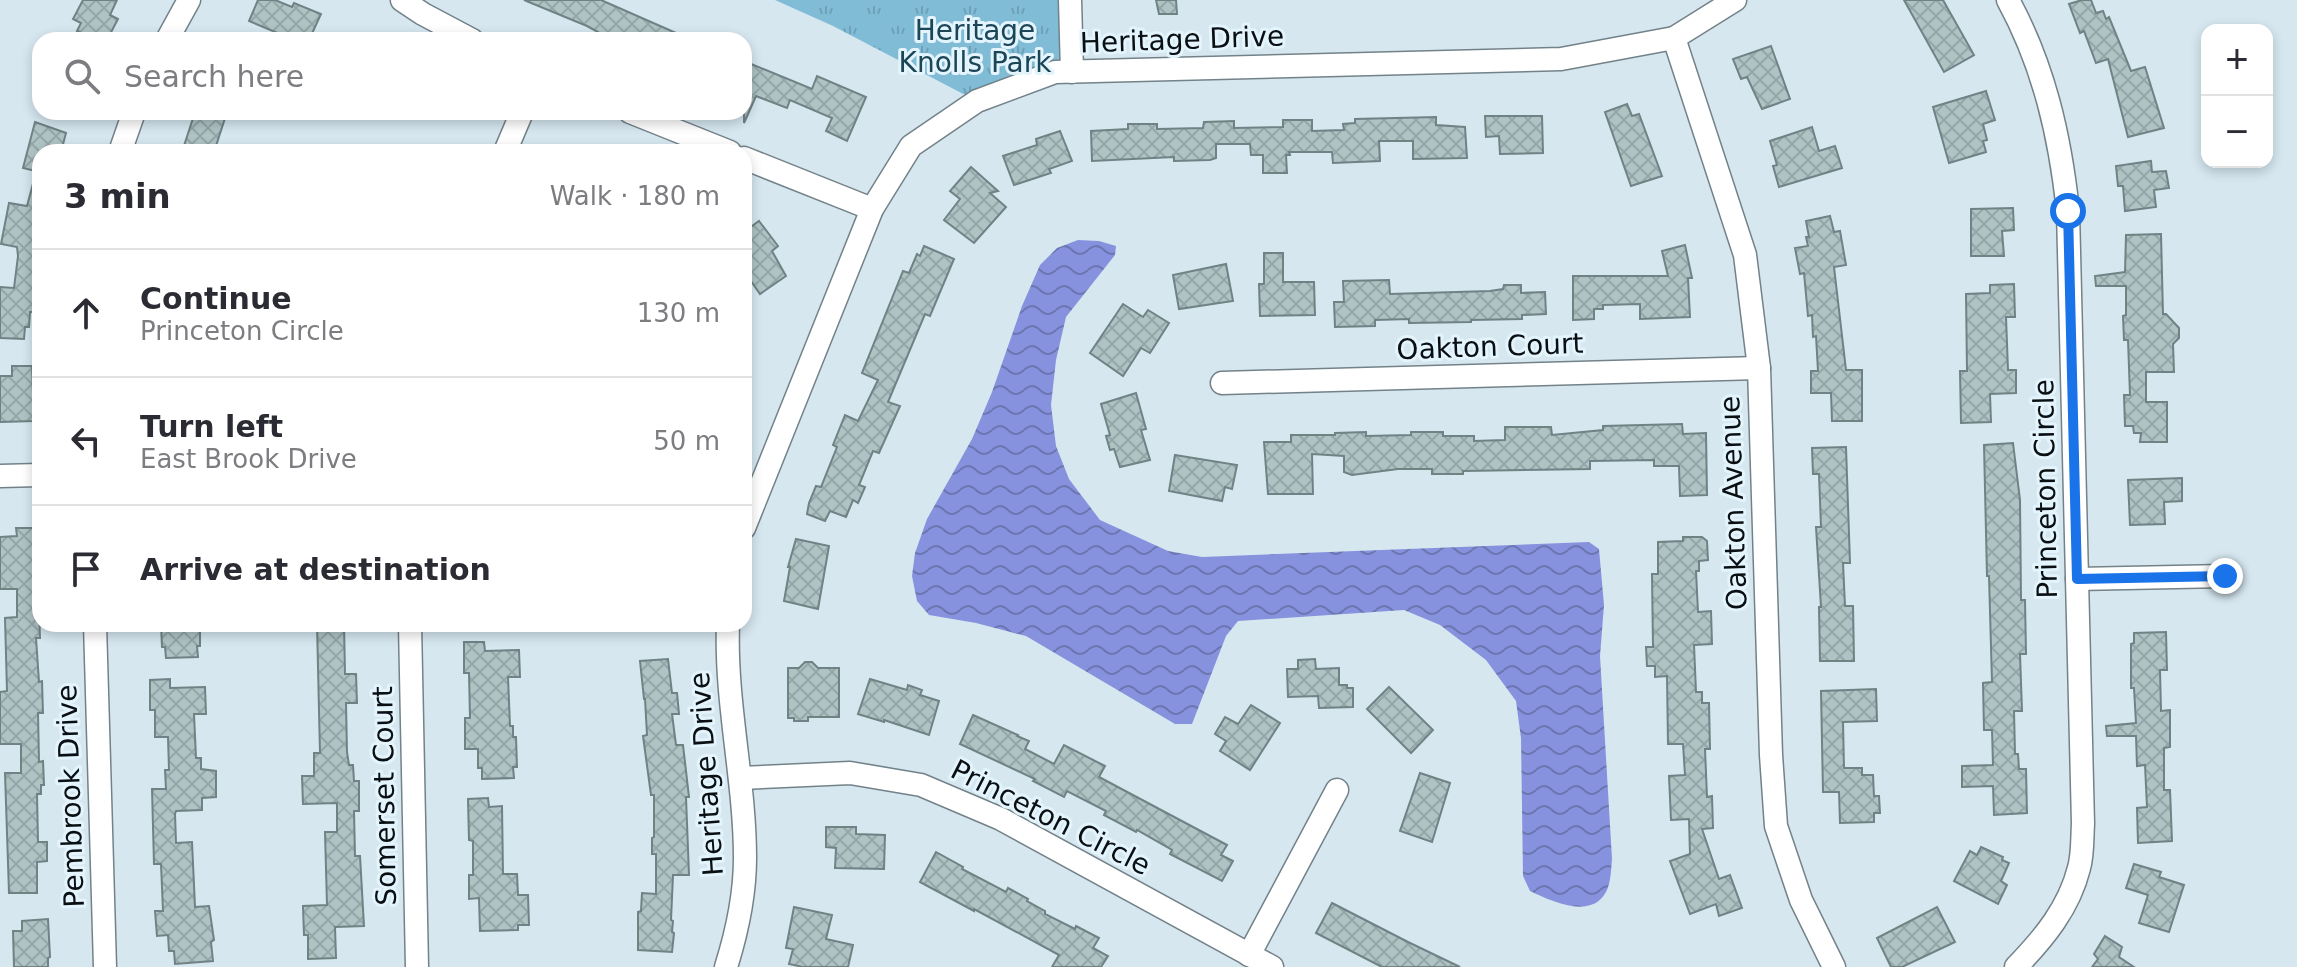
<!DOCTYPE html>
<html lang="en">
<head>
<meta charset="utf-8">
<style>
  body { margin:0; font-family:"DejaVu Sans",sans-serif; background:#f7f7f7; color:#2b2b33 }
  .controls { position:absolute; right:24px; top:24px; display:grid; overflow:hidden; border-radius:16px; box-shadow:0 4px 12px #0003 }
  .controls button { width:72px; height:72px; display:grid; place-items:center; padding:0; border:0; border-bottom:2px solid #e1e1e2; background:#fff; color:#2b2b33; font:40px sans-serif }
  .stop { position:absolute; width:24px; height:24px; margin:-18px; border:6px solid #1a73e8; border-radius:50%; background:#fff }
  .stop.end { background:#1a73e8; border-color:#fff; box-shadow:0 2px 8px #0008 }
  .list { margin:0; padding:0; list-style:none }
  h2 { display:flex; justify-content:space-between; align-items:center; height:104px; margin:0; padding:0 32px; font-size:34px }
  h2 small { font-size:26px; font-weight:400; color:#7c7c81 }
  .list li { display:grid; grid-template-columns:52px 1fr auto; gap:24px; align-items:center; box-sizing:border-box; height:128px; padding:0 32px; border-top:2px solid #e1e1e2 }
  .list b { display:block; font-size:30px; white-space:nowrap }
  .list p { margin:0; font-size:26px; white-space:nowrap; color:#7c7c81 }
  .list em { font-size:26px; font-style:normal; color:#7c7c81 }
  .icon { flex:none; width:44px; height:44px; fill:none; stroke:currentColor; stroke-width:2; stroke-linecap:round; stroke-linejoin:round }
  .map { position:relative; flex:none; width:2297px; height:967px; overflow:hidden }
  .search { position:absolute; background:#fff; box-shadow:0 4px 12px #0003; left:32px; top:32px; width:720px; height:88px; display:flex; align-items:center; gap:20px; box-sizing:border-box; padding:0 28px; border-radius:24px; color:#7c7c81; font-size:30px }
  .panel { position:absolute; background:#fff; box-shadow:0 4px 12px #0003; left:32px; top:144px; width:720px; height:488px; border-radius:24px }
  .map>svg:first-child { display:block }
  .park { fill:url(#park-tufts) }
  .water { fill:url(#water-waves) }
  .building { fill:url(#building-cross-hatch); stroke:#708284; stroke-width:2 }
  .lines { fill:none; stroke-linecap:round; stroke-linejoin:round }
  .minor-casing { stroke:#738289; stroke-width:25 }
  .minor { stroke:#fff; stroke-width:22 }
  .route { stroke:#1a73e8; stroke-width:10 }
  .labels { text-anchor:middle; stroke-width:6; stroke-linejoin:round; paint-order:stroke }
  .park-label { font-size:28px; fill:#1b4658; stroke:#e3f4fd }
  .street-label { font-size:28px; fill:#090f12; stroke:#e3f4fd }
</style>
</head>
<body>
<div class="map">
<svg width="2297" height="967" viewBox="0 0 2297 967">
  <defs>
    <pattern id="park-tufts" width="24" height="20" patternUnits="userSpaceOnUse" patternTransform="scale(2)"><rect width="24" height="20" fill="#81bcd7"/><path d="M3 7l-1-3M5 7V3M7 7l1-3M15 17l-1-3M17 17v-4M19 17l1-3" fill="none" stroke="#6ea0b8"/></pattern>
    <pattern id="water-waves" width="16" height="10" patternUnits="userSpaceOnUse" patternTransform="scale(2)"><rect width="16" height="10" fill="#8692dd"/><path d="M0 5q4-4 8 0t8 0" fill="none" stroke="#6c76b2"/></pattern>
    <pattern id="building-cross-hatch" width="8" height="8" patternUnits="userSpaceOnUse" patternTransform="scale(2)"><rect width="8" height="8" fill="#afc3c5"/><path d="M0 0l8 8M0 8l8-8" fill="none" stroke="#95a6a8"/></pattern>
  </defs>
  <rect width="100%" height="100%" fill="#d6e7f0"/>
  <path class="park" d="M 775,0 L 1063,0 L 1069,68 L 969,97 L 833,26 Z"/>
  <path class="water" d="M 1078,240 L 1099,241 L 1116,246 L 1115,255 L 1066,317 L 1056,360 L 1051,405 L 1056,446 L 1069,479 L 1100,520 L 1168,551 L 1202,557 L 1589,542 L 1599,549 L 1604,605 L 1600,656 L 1612,859 C 1611,869 1611,883 1606,892 C 1591,920 1551,901 1530,891 L 1523,876 L 1521,738 L 1516,701 L 1486,660 L 1440,625 L 1404,610 L 1238,621 L 1226,636 L 1192,724 L 1175,724 L 1026,636 L 976,623 L 929,615 L 917,601 L 912,576 L 915,553 L 927,519 L 972,439 L 992,392 L 1022,306 L 1040,265 L 1057,248 Z"/>
  <g class="building">
    <path d="M 83,0 L 117,0 L 110,15 L 118,19 L 107,40 L 96,40 L 77,31 L 81,23 L 73,19 Z"/>
    <path d="M 258,0 L 275,0 L 292,7 L 294,3 L 321,14 L 309,40 L 294,40 L 249,21 Z"/>
    <path d="M 524,0 L 601,0 L 692,40 L 595,40 L 598,32 L 587,26 Z"/>
    <path d="M 1156,0 L 1176,0 L 1177,14 L 1159,14 Z"/>
    <path d="M 1904,0 L 1943,0 L 1974,55 L 1944,72 Z"/>
    <path d="M 2082,0 L 2091,0 L 2096,13 L 2103,11 L 2106,19 L 2109,17 L 2131,71 L 2145,67 L 2164,128 L 2128,137 L 2108,59 L 2096,63 L 2084,31 L 2080,33 L 2069,4 Z"/>
    <path d="M 1771,46 L 1790,99 L 1762,109 L 1747,77 L 1741,79 L 1733,59 Z"/>
    <path d="M 744,61 L 812,89 L 817,76 L 866,97 L 847,141 L 826,131 L 832,118 L 790,100 L 787,108 L 756,96 L 744,123 Z"/>
    <path d="M 1986,91 L 1995,120 L 1983,124 L 1987,140 L 1983,141 L 1986,152 L 1949,163 L 1933,107 Z"/>
    <path d="M 1627,104 L 1632,116 L 1639,114 L 1662,176 L 1631,186 L 1605,112 Z"/>
    <path d="M 195,112 L 227,112 L 214,152 L 182,152 Z"/>
    <path d="M 1485,116 L 1542,116 L 1543,153 L 1500,154 L 1499,136 L 1486,137 Z"/>
    <path d="M 1436,117 L 1436,125 L 1465,127 L 1467,158 L 1413,159 L 1413,141 L 1379,141 L 1380,161 L 1333,163 L 1332,152 L 1289,152 L 1290,155 L 1286,155 L 1287,173 L 1263,173 L 1263,155 L 1251,155 L 1250,144 L 1216,144 L 1216,158 L 1210,160 L 1174,161 L 1174,157 L 1092,161 L 1091,131 L 1128,129 L 1128,124 L 1157,124 L 1157,129 L 1203,128 L 1204,122 L 1234,121 L 1234,128 L 1283,127 L 1283,120 L 1312,120 L 1312,131 L 1344,130 L 1343,124 L 1355,123 L 1355,119 Z"/>
    <path d="M 35,122 L 66,133 L 61,152 L 40,152 L 40,172 L 23,168 Z"/>
    <path d="M 1812,127 L 1819,151 L 1835,146 L 1842,168 L 1779,187 L 1773,166 L 1777,165 L 1770,141 Z"/>
    <path d="M 1060,131 L 1072,161 L 1049,169 L 1051,173 L 1014,185 L 1003,156 L 1037,145 L 1036,139 Z"/>
    <path d="M 2151,161 L 2152,172 L 2166,171 L 2169,188 L 2154,190 L 2156,207 L 2125,211 L 2123,186 L 2118,186 L 2116,166 Z"/>
    <path d="M 971,167 L 998,191 L 990,193 L 1006,207 L 974,243 L 944,220 L 960,199 L 950,191 Z"/>
    <path d="M 35,176 L 40,176 L 40,253 L 35,280 L 37,281 L 35,312 L 30,312 L 29,327 L 25,327 L 24,339 L 0,338 L 0,287 L 14,288 L 18,256 L 17,247 L 1,244 L 9,203 L 27,206 Z"/>
    <path d="M 2013,208 L 2014,230 L 2002,231 L 2004,256 L 1971,256 L 1971,209 Z"/>
    <path d="M 1830,216 L 1834,232 L 1840,231 L 1846,265 L 1834,267 L 1846,370 L 1862,370 L 1862,421 L 1832,421 L 1831,393 L 1811,393 L 1811,371 L 1818,371 L 1816,336 L 1813,337 L 1812,315 L 1808,316 L 1804,273 L 1800,274 L 1795,248 L 1808,246 L 1806,237 L 1809,237 L 1806,221 Z"/>
    <path d="M 759,221 L 778,246 L 772,251 L 786,276 L 760,294 L 744,271 L 744,232 Z"/>
    <path d="M 2161,234 L 2163,314 L 2166,314 L 2179,328 L 2179,338 L 2173,344 L 2174,372 L 2146,372 L 2146,402 L 2167,402 L 2167,442 L 2140,442 L 2141,433 L 2134,433 L 2133,426 L 2125,426 L 2124,395 L 2130,395 L 2128,340 L 2124,340 L 2123,316 L 2126,315 L 2126,286 L 2096,286 L 2095,276 L 2125,272 L 2126,235 Z"/>
    <path d="M 1685,245 L 1692,278 L 1688,278 L 1690,317 L 1640,319 L 1640,304 L 1603,305 L 1603,309 L 1594,309 L 1594,319 L 1573,320 L 1573,276 L 1668,276 L 1662,251 Z"/>
    <path d="M 924,246 L 954,259 L 930,316 L 925,314 L 888,402 L 900,406 L 879,453 L 873,451 L 859,485 L 865,487 L 858,503 L 853,500 L 846,517 L 830,511 L 825,521 L 807,514 L 809,503 L 816,486 L 821,487 L 837,447 L 833,445 L 845,415 L 858,421 L 878,380 L 862,373 L 903,271 L 909,273 L 917,254 L 920,256 Z"/>
    <path d="M 1264,253 L 1283,253 L 1283,282 L 1314,282 L 1315,315 L 1260,316 L 1259,284 L 1264,284 Z"/>
    <path d="M 1226,264 L 1233,301 L 1179,309 L 1173,275 Z"/>
    <path d="M 1389,280 L 1390,294 L 1490,291 L 1503,289 L 1504,285 L 1521,285 L 1521,293 L 1545,292 L 1546,314 L 1522,315 L 1522,319 L 1471,320 L 1471,322 L 1409,323 L 1409,319 L 1375,320 L 1375,326 L 1335,327 L 1334,302 L 1344,302 L 1343,281 Z"/>
    <path d="M 2014,284 L 2015,317 L 2006,317 L 2008,370 L 2016,370 L 2016,393 L 1990,394 L 1991,422 L 1961,423 L 1960,371 L 1967,371 L 1966,294 L 1990,293 L 1990,285 Z"/>
    <path d="M 1123,304 L 1143,317 L 1148,310 L 1169,323 L 1150,353 L 1141,348 L 1123,376 L 1090,353 Z"/>
    <path d="M 12,366 L 32,366 L 34,421 L 0,422 L 0,376 L 12,376 Z"/>
    <path d="M 1136,393 L 1146,429 L 1141,430 L 1150,460 L 1120,467 L 1114,449 L 1110,450 L 1106,436 L 1110,435 L 1101,404 Z"/>
    <path d="M 1682,424 L 1683,434 L 1706,433 L 1707,495 L 1680,496 L 1679,466 L 1654,466 L 1654,460 L 1590,461 L 1590,469 L 1463,471 L 1463,474 L 1432,474 L 1432,469 L 1398,469 L 1352,475 L 1344,472 L 1344,456 L 1312,454 L 1313,494 L 1268,494 L 1264,442 L 1291,442 L 1291,435 L 1335,435 L 1335,433 L 1366,432 L 1366,436 L 1411,435 L 1411,432 L 1443,432 L 1443,436 L 1474,436 L 1474,441 L 1505,440 L 1505,427 L 1551,427 L 1552,435 L 1603,430 L 1603,426 Z"/>
    <path d="M 2013,443 L 2020,500 L 2021,600 L 2025,600 L 2026,654 L 2020,654 L 2022,711 L 2014,711 L 2015,754 L 2018,754 L 2019,769 L 2026,769 L 2027,813 L 1994,815 L 1993,786 L 1962,787 L 1962,766 L 1993,765 L 1992,730 L 1984,730 L 1983,683 L 1992,682 L 1989,576 L 1987,576 L 1984,445 Z"/>
    <path d="M 1846,447 L 1850,563 L 1843,563 L 1845,606 L 1853,606 L 1854,661 L 1820,661 L 1819,607 L 1821,607 L 1816,527 L 1821,527 L 1819,474 L 1813,474 L 1812,448 Z"/>
    <path d="M 1175,455 L 1237,465 L 1232,489 L 1225,487 L 1222,501 L 1169,491 Z"/>
    <path d="M 2182,478 L 2182,501 L 2164,502 L 2165,524 L 2130,525 L 2128,480 Z"/>
    <path d="M 16,528 L 38,528 L 39,559 L 33,559 L 34,608 L 39,608 L 40,638 L 36,638 L 39,682 L 42,681 L 43,713 L 38,713 L 39,762 L 43,761 L 44,785 L 41,785 L 41,794 L 37,794 L 38,842 L 47,842 L 47,861 L 37,862 L 37,893 L 9,893 L 5,773 L 21,773 L 21,744 L 0,744 L 0,692 L 7,691 L 5,618 L 17,617 L 17,589 L 0,589 L 0,537 L 17,536 Z"/>
    <path d="M 1683,537 L 1702,537 L 1707,541 L 1708,560 L 1699,561 L 1699,571 L 1696,571 L 1698,612 L 1711,611 L 1712,644 L 1694,645 L 1696,692 L 1702,692 L 1702,703 L 1709,703 L 1710,749 L 1705,749 L 1707,797 L 1712,796 L 1713,828 L 1702,829 L 1719,879 L 1730,875 L 1742,908 L 1719,916 L 1716,904 L 1690,914 L 1670,861 L 1690,854 L 1689,819 L 1671,820 L 1669,776 L 1685,775 L 1683,744 L 1668,744 L 1667,676 L 1655,677 L 1655,666 L 1647,666 L 1646,647 L 1653,647 L 1652,574 L 1658,574 L 1658,542 L 1683,541 Z"/>
    <path d="M 796,539 L 829,546 L 818,609 L 784,601 L 790,567 L 788,567 Z"/>
    <path d="M 161,624 L 200,624 L 200,646 L 197,646 L 198,657 L 166,658 L 165,647 L 162,647 Z"/>
    <path d="M 317,624 L 344,624 L 345,674 L 356,674 L 357,703 L 346,703 L 347,752 L 349,765 L 353,765 L 354,781 L 359,781 L 359,811 L 354,811 L 355,856 L 360,856 L 364,926 L 335,927 L 336,958 L 308,959 L 308,935 L 304,935 L 303,906 L 327,905 L 325,832 L 337,832 L 337,803 L 303,804 L 302,776 L 314,776 L 314,753 L 320,753 Z"/>
    <path d="M 2166,632 L 2167,670 L 2160,670 L 2161,711 L 2170,710 L 2170,747 L 2164,748 L 2164,790 L 2170,790 L 2172,841 L 2138,843 L 2137,808 L 2147,807 L 2145,765 L 2137,766 L 2136,736 L 2107,736 L 2106,726 L 2136,723 L 2134,688 L 2131,688 L 2131,644 L 2134,643 L 2134,633 Z"/>
    <path d="M 464,642 L 484,642 L 485,651 L 519,650 L 520,677 L 508,677 L 510,726 L 513,726 L 513,737 L 516,737 L 517,767 L 513,767 L 514,778 L 482,779 L 482,768 L 478,768 L 478,749 L 465,749 L 465,718 L 470,718 L 469,673 L 464,673 Z"/>
    <path d="M 668,659 L 672,693 L 677,693 L 679,714 L 672,714 L 676,745 L 683,745 L 689,797 L 686,797 L 689,875 L 673,875 L 671,920 L 673,921 L 672,932 L 674,933 L 672,952 L 638,950 L 638,912 L 641,911 L 642,893 L 656,894 L 656,854 L 652,854 L 652,838 L 654,837 L 654,795 L 651,795 L 643,736 L 647,735 L 645,699 L 644,699 L 640,661 Z"/>
    <path d="M 1315,659 L 1316,669 L 1339,668 L 1339,685 L 1347,685 L 1347,688 L 1353,688 L 1353,707 L 1319,708 L 1318,696 L 1288,697 L 1287,669 L 1298,669 L 1298,660 Z"/>
    <path d="M 805,662 L 812,662 L 818,668 L 839,668 L 839,717 L 808,717 L 808,721 L 794,721 L 794,718 L 788,718 L 788,668 L 799,668 Z"/>
    <path d="M 170,679 L 170,688 L 205,687 L 206,714 L 194,714 L 196,758 L 201,758 L 201,769 L 216,771 L 216,797 L 202,798 L 202,810 L 176,811 L 175,814 L 176,843 L 192,842 L 195,907 L 209,906 L 214,940 L 211,942 L 213,961 L 175,964 L 174,951 L 169,951 L 168,935 L 157,936 L 155,911 L 163,911 L 161,864 L 154,864 L 152,789 L 166,789 L 165,770 L 169,770 L 168,737 L 155,737 L 155,710 L 150,710 L 150,680 Z"/>
    <path d="M 870,679 L 907,690 L 908,685 L 922,690 L 920,695 L 939,701 L 929,735 L 884,720 L 884,722 L 858,714 Z"/>
    <path d="M 1389,687 L 1433,730 L 1411,753 L 1367,709 Z"/>
    <path d="M 1876,689 L 1877,721 L 1843,722 L 1844,768 L 1862,768 L 1862,775 L 1873,775 L 1874,796 L 1879,796 L 1880,813 L 1874,813 L 1874,822 L 1840,823 L 1839,792 L 1823,792 L 1821,691 Z"/>
    <path d="M 1251,705 L 1280,723 L 1250,770 L 1220,751 L 1226,741 L 1215,734 L 1225,717 L 1238,724 Z"/>
    <path d="M 973,715 L 1018,735 L 1017,736 L 1029,741 L 1025,749 L 1054,764 L 1064,745 L 1105,766 L 1099,777 L 1227,845 L 1221,855 L 1233,861 L 1222,881 L 1170,854 L 1172,850 L 1137,830 L 1136,832 L 1104,815 L 1106,811 L 1067,791 L 1064,797 L 1033,781 L 1035,779 L 960,744 Z"/>
    <path d="M 1420,773 L 1450,783 L 1432,842 L 1400,831 Z"/>
    <path d="M 488,798 L 489,807 L 502,806 L 503,874 L 517,874 L 518,895 L 528,895 L 529,925 L 518,925 L 518,930 L 480,931 L 479,898 L 469,899 L 469,875 L 473,875 L 473,841 L 469,840 L 468,799 Z"/>
    <path d="M 826,827 L 856,827 L 856,834 L 885,835 L 884,869 L 835,868 L 836,848 L 826,847 Z"/>
    <path d="M 1981,847 L 2003,857 L 2002,860 L 2009,863 L 2001,881 L 2007,885 L 1998,904 L 1954,881 L 1970,851 L 1977,855 Z"/>
    <path d="M 936,852 L 963,867 L 962,869 L 1006,892 L 1008,888 L 1028,899 L 1027,901 L 1045,911 L 1045,914 L 1075,929 L 1076,926 L 1099,938 L 1093,948 L 1108,956 L 1101,967 L 1052,967 L 1059,955 L 974,909 L 974,911 L 920,882 Z"/>
    <path d="M 2134,864 L 2161,872 L 2159,877 L 2184,885 L 2169,932 L 2139,923 L 2148,895 L 2126,888 Z"/>
    <path d="M 1332,903 L 1408,942 L 1460,967 L 1382,967 L 1316,933 Z"/>
    <path d="M 794,907 L 832,915 L 826,939 L 853,945 L 848,967 L 803,967 L 789,964 L 793,949 L 786,948 Z"/>
    <path d="M 1937,907 L 1955,942 L 1902,967 L 1891,967 L 1877,938 Z"/>
    <path d="M 48,919 L 50,957 L 48,958 L 48,967 L 14,967 L 13,931 L 22,931 L 22,921 Z"/>
    <path d="M 2105,936 L 2122,947 L 2119,957 L 2134,967 L 2092,967 L 2098,959 L 2094,954 Z"/>
  </g>
  <g class="lines">
    <g class="minor-casing">
      <g id="minor">
        <path d="M 402,0 L 423,14 L 472,40"/>
        <path d="M 1070,0 L 1072,72"/>
        <path d="M 2008,0 C 2044,66 2060,136 2068,211 L 2083,824 C 2082,838 2083,854 2079,868 C 2069,908 2044,938 2016,967"/>
        <path d="M 1674,38 L 1745,255 L 1759,368 L 1771,755 L 1776,826 L 1801,900 L 1834,967"/>
        <path d="M 167,40 L 189,0"/>
        <path d="M 630,112 L 730,152"/>
        <path d="M 120,152 L 134,112"/>
        <path d="M 505,152 L 522,112"/>
        <path d="M 744,158 L 872,209"/>
        <path d="M 1222,383 L 1759,368"/>
        <path d="M 0,476 L 40,475"/>
        <path d="M 744,528 L 872,209 L 911,146 L 977,101 L 1055,72 L 1561,59 L 1674,38 L 1735,0"/>
        <path d="M 2077,579 L 2225,576"/>
        <path d="M 95,624 L 105,967"/>
        <path d="M 410,624 L 417,967"/>
        <path d="M 740,778 L 850,773 L 921,785 L 1001,819 L 1272,967"/>
        <path d="M 1249,955 L 1337,790"/>
        <path d="M 726,967 C 737,932 745,895 745,858 C 745,780 725,702 728,624"/>
      </g>
    </g>
    <use href="#minor" class="minor"/>
  </g>
  <g class="lines">
    <path class="route" d="M 2068,211 L 2077,579 L 2225,576"/>
  </g>
  <g class="labels">
    <g class="park-label">
      <text x="975" y="40">Heritage<tspan x="975" dy="32">Knolls Park</tspan></text>
    </g>
    <g class="street-label">
      <text transform="translate(1182 39) rotate(-2)" y="10">Heritage Drive</text>
      <text transform="translate(1490 346) rotate(-2)" y="10">Oakton Court</text>
      <text transform="translate(2045 489) rotate(-91)" y="10">Princeton Circle</text>
      <text transform="translate(1733 503) rotate(-92)" y="10">Oakton Avenue</text>
      <text transform="translate(706 774) rotate(-94)" y="10">Heritage Drive</text>
      <text transform="translate(70 796) rotate(-92)" y="10">Pembrook Drive</text>
      <text transform="translate(384 796) rotate(-91)" y="10">Somerset Court</text>
      <text transform="translate(1051 817) rotate(27)" y="10">Princeton Circle</text>
    </g>
  </g>
</svg>
<div class="controls">
<button>+</button>
<button>−</button>
</div>
<div class="stop" style="left:2068px;top:211px"></div>
<div class="stop end" style="left:2225px;top:576px"></div>
<div class="search"><svg class="icon" aria-label="search" viewBox="0 0 24 24"><circle cx="10" cy="10" r="6"/><path d="M15 15l6 6"/></svg>Search here</div>
<section class="panel">
<h2>3 min<small>Walk · 180 m</small></h2>
<ul class="list">
<li><svg class="icon" aria-label="ahead" viewBox="0 0 24 24"><path d="M12 20V5M6 11l6-6 6 6"/></svg><div><b>Continue</b><p>Princeton Circle</p></div><em>130 m</em></li>
<li><svg class="icon" aria-label="left" viewBox="0 0 24 24"><path d="M17 20v-9H6M10 6l-5 5 5 5"/></svg><div><b>Turn left</b><p>East Brook Drive</p></div><em>50 m</em></li>
<li><svg class="icon" aria-label="arrive" viewBox="0 0 24 24"><path d="M6 21V4h12l-3 4 3 4H6"/></svg><div><b>Arrive at destination</b></div></li>
</ul>
</section>
</div>
</body>
</html>
